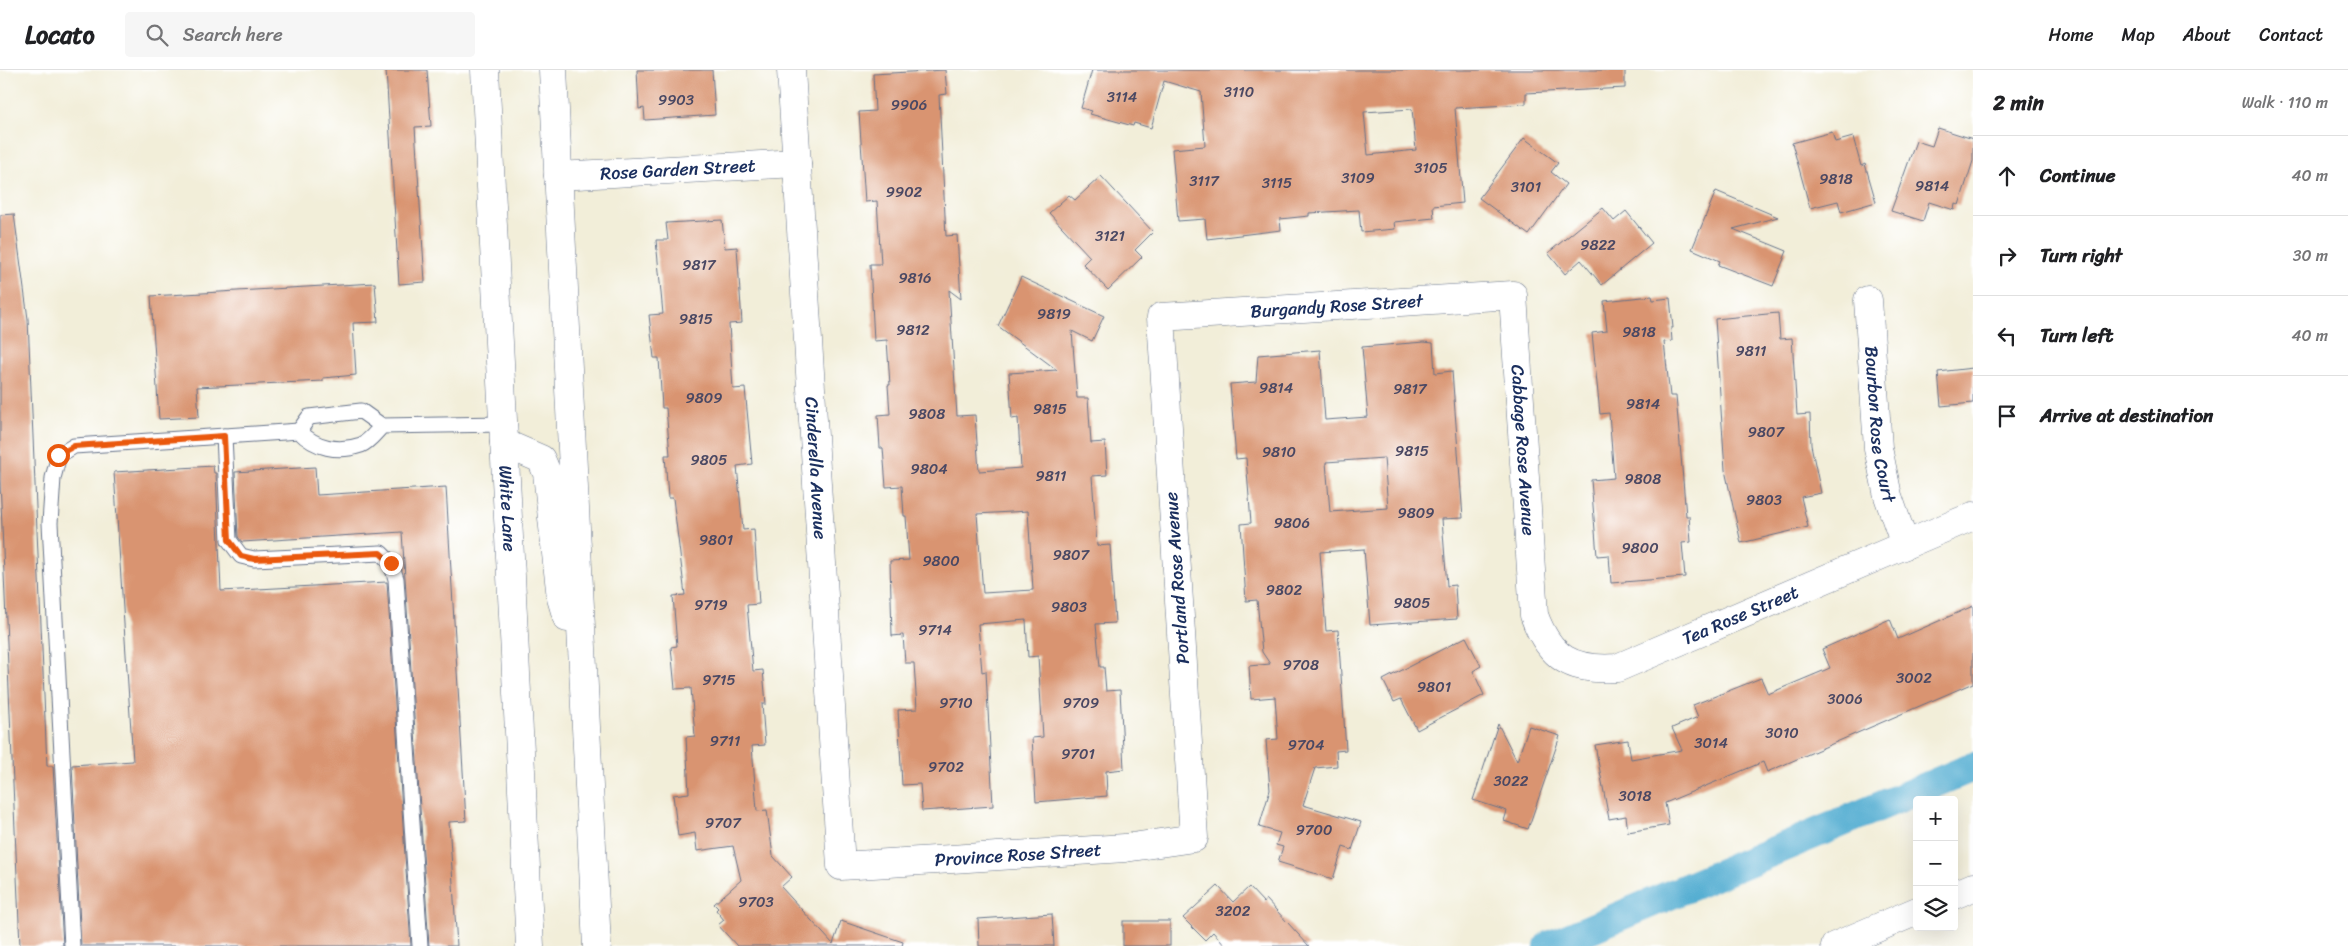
<!DOCTYPE html>
<html lang="en">
<head>
<meta charset="utf-8">
<style>
  body { margin:0; font-family:Sriracha,sans-serif; background:#f6f6f6; color:#202124 }
  .controls { position:absolute; right:15px; bottom:15px; display:grid; overflow:hidden; border-radius:5px; box-shadow:0 5px 20px #0002 }
  .controls button { width:45px; height:45px; display:grid; place-items:center; padding:0; border:0; border-bottom:1px solid #e0e0e0; background:#fff; color:#202124; font:25px sans-serif }
  .stop { position:absolute; width:15px; height:15px; margin:-11px; border:4px solid #ea580c; border-radius:50%; background:#fff }
  .stop.end { background:#ea580c; border-color:#fff; box-shadow:0 1px 5px #0008 }
  .list { margin:0; padding:0; list-style:none }
  h2 { display:flex; justify-content:space-between; align-items:center; height:65px; margin:0; padding:0 20px; font-size:21px }
  h2 small { font-size:16px; font-weight:400; color:#757577 }
  .list li { display:grid; grid-template-columns:32px 1fr auto; gap:15px; align-items:center; box-sizing:border-box; height:80px; padding:0 20px; border-top:1px solid #e0e0e0 }
  .list b { display:block; font-size:19px; white-space:nowrap }
  .list em { font-size:16px; font-style:normal; color:#757577 }
  .icon { flex:none; width:28px; height:28px; fill:none; stroke:currentColor; stroke-width:2; stroke-linecap:round; stroke-linejoin:round }
  .map { position:relative; flex:none; width:1973px; height:876px; overflow:hidden }
  header { display:flex; align-items:center; gap:30px; box-sizing:border-box; height:70px; padding:0 25px; background:#fff; border-bottom:1px solid #e0e0e0 }
  header strong { font-size:24px }
  nav { display:flex; gap:28px; margin-inline-start:auto; font-size:18px }
  .search { width:350px; height:45px; background:#f6f6f6; display:flex; align-items:center; gap:12px; box-sizing:border-box; padding:0 18px; border-radius:5px; color:#757577; font-size:19px }
  main { display:flex }
  aside { flex:1; background:#fff }
  .map>svg:first-child { display:block }
  .lines { fill:none; stroke-linecap:round; stroke-linejoin:round }
  .canal { stroke:#55aed2; stroke-width:30 }
  .building { fill:#d99471; fill-rule:evenodd }
  .service-casing { stroke:#667289; stroke-width:17 }
  .minor-casing { stroke:#667289; stroke-width:29 }
  .secondary-casing { stroke:#667289; stroke-width:29 }
  .service { stroke:#fff; stroke-width:15 }
  .minor { stroke:#fff; stroke-width:28 }
  .secondary { stroke:#fff; stroke-width:28 }
  .route { stroke:#ea580c; stroke-width:6 }
  .labels { text-anchor:middle; stroke-width:4; stroke-linejoin:round; paint-order:stroke }
  .number-label { font-size:15px; fill:#4a4863 }
  .street-label { font-size:18px; fill:#1b2f5e; stroke:#fff }
</style>
</head>
<body>
<header>
<strong>Locato</strong>
<div class="search"><svg class="icon" aria-label="search" viewBox="0 0 24 24"><circle cx="10" cy="10" r="6"/><path d="M15 15l6 6"/></svg>Search here</div>
<nav><a>Home</a><a>Map</a><a>About</a><a>Contact</a></nav>
</header>
<main>
<div class="map">
<svg width="1973" height="876" viewBox="0 0 1973 876">
  <rect width="100%" height="100%" fill="#fff"/>
  <filter id="ink" filterUnits="userSpaceOnUse"><feTurbulence type="fractalNoise" baseFrequency=".02" numOctaves="2"/><feDisplacementMap in="SourceGraphic" scale="10" xChannelSelector="R" yChannelSelector="G"/><feConvolveMatrix kernelMatrix="1 2 1 2 8 2 1 2 1" color-interpolation-filters="sRGB"/></filter>
  <filter id="wash" filterUnits="userSpaceOnUse"><feTurbulence type="fractalNoise" baseFrequency=".0096" numOctaves="4" result="noise"/><feDisplacementMap in="SourceGraphic" scale="20" xChannelSelector="R" yChannelSelector="G"/><feGaussianBlur stdDeviation="1.12" result="paint"/><feColorMatrix in="noise" values="0 0 0 0 0 0 0 0 0 0 0 0 0 0 0 0 0 1.4 0 .05"/><feComposite in="paint" operator="in"/></filter>
  <g filter="url(#wash)">
    <rect width="100%" height="100%" fill="#f2eed9"/>
    <g class="lines">
      <path class="canal" d="M 1549,876 L 1973,697"/>
    </g>
    <g id="blocks">
      <g class="building">
        <path d="M 386,0 L 427,0 L 431,56 L 415,57 L 425,212 L 399,214 Z"/>
        <path d="M 637,0 L 712,0 L 715,45 L 645,50 L 644,38 L 639,39 Z"/>
        <path d="M 945,0 L 947,24 L 939,25 L 946,166 L 957,165 L 961,229 L 949,220 L 957,346 L 975,345 L 979,401 L 1021,398 L 1018,348 L 1012,349 L 1009,303 L 1057,300 L 998,256 L 1021,207 L 1104,246 L 1092,271 L 1072,261 L 1077,328 L 1088,328 L 1091,373 L 1105,372 L 1107,405 L 1092,406 L 1097,476 L 1110,475 L 1115,553 L 1096,554 L 1100,597 L 1104,597 L 1106,621 L 1120,620 L 1124,699 L 1106,701 L 1107,726 L 1036,732 L 1032,668 L 1043,667 L 1038,586 L 1028,587 L 1026,550 L 978,554 L 982,602 L 986,601 L 993,736 L 922,741 L 920,714 L 902,715 L 898,640 L 917,639 L 914,593 L 905,593 L 903,565 L 892,566 L 890,491 L 909,490 L 906,446 L 904,446 L 902,416 L 886,417 L 883,378 L 880,378 L 878,345 L 890,344 L 888,315 L 890,315 L 887,270 L 874,271 L 870,194 L 881,194 L 877,131 L 865,132 L 859,42 L 875,41 L 873,4 ZM 1028,441 L 1033,520 L 983,523 L 977,444 Z"/>
        <path d="M 1092,0 L 1625,0 L 1625,18 L 1526,23 L 1526,34 L 1455,38 L 1463,133 L 1433,136 L 1434,148 L 1394,152 L 1395,159 L 1361,162 L 1359,140 L 1309,143 L 1309,146 L 1280,149 L 1281,160 L 1207,169 L 1205,149 L 1178,151 L 1172,79 L 1205,76 L 1201,22 L 1164,11 L 1151,58 L 1134,53 L 1133,56 L 1090,44 L 1092,41 L 1081,38 ZM 1412,39 L 1416,80 L 1368,85 L 1364,42 Z"/>
        <path d="M 1938,58 L 1973,69 L 1973,91 L 1959,135 L 1955,134 L 1954,140 L 1929,132 L 1923,151 L 1891,141 L 1916,71 L 1932,76 Z"/>
        <path d="M 1832,62 L 1835,72 L 1853,67 L 1861,96 L 1865,94 L 1876,132 L 1841,142 L 1838,131 L 1810,138 L 1792,73 Z"/>
        <path d="M 1524,68 L 1558,93 L 1551,102 L 1566,114 L 1529,165 L 1479,128 Z"/>
        <path d="M 1101,106 L 1153,162 L 1135,180 L 1142,187 L 1108,220 L 1083,194 L 1090,187 L 1049,143 L 1069,125 L 1075,130 Z"/>
        <path d="M 1716,121 L 1778,147 L 1733,159 L 1787,181 L 1773,216 L 1718,195 L 1720,191 L 1692,179 Z"/>
        <path d="M 1603,138 L 1614,151 L 1626,141 L 1652,173 L 1602,215 L 1581,190 L 1565,204 L 1548,183 Z"/>
        <path d="M 14,144 L 28,249 L 47,696 L 53,696 L 63,876 L 20,876 L 0,410 L 0,145 Z"/>
        <path d="M 722,150 L 725,178 L 737,177 L 742,253 L 729,254 L 733,319 L 745,318 L 752,394 L 737,396 L 743,460 L 754,459 L 759,534 L 747,535 L 753,601 L 763,600 L 766,634 L 762,634 L 765,675 L 752,676 L 757,741 L 767,740 L 773,786 L 792,807 L 781,817 L 833,874 L 841,851 L 903,872 L 902,876 L 737,876 L 718,855 L 724,850 L 716,840 L 718,838 L 714,834 L 741,810 L 733,776 L 697,781 L 695,763 L 678,766 L 673,725 L 689,723 L 686,667 L 695,666 L 691,618 L 675,619 L 671,577 L 677,576 L 673,526 L 685,525 L 673,428 L 668,428 L 665,385 L 670,385 L 666,338 L 662,338 L 659,288 L 654,288 L 649,245 L 663,244 L 656,170 L 668,170 L 666,153 Z"/>
        <path d="M 375,213 L 378,252 L 353,253 L 356,305 L 323,308 L 323,311 L 197,317 L 199,347 L 159,349 L 151,226 Z"/>
        <path d="M 1652,226 L 1653,230 L 1670,228 L 1673,258 L 1671,258 L 1672,271 L 1664,272 L 1670,326 L 1676,326 L 1686,446 L 1689,446 L 1691,472 L 1682,473 L 1685,507 L 1611,513 L 1609,485 L 1597,486 L 1591,410 L 1614,408 L 1609,343 L 1600,344 L 1592,263 L 1607,261 L 1604,231 Z"/>
        <path d="M 1778,243 L 1780,269 L 1792,268 L 1797,345 L 1810,344 L 1811,375 L 1821,423 L 1801,427 L 1808,457 L 1741,473 L 1725,400 L 1715,249 Z"/>
        <path d="M 1424,272 L 1433,273 L 1435,303 L 1452,301 L 1463,448 L 1442,449 L 1447,516 L 1455,515 L 1457,549 L 1370,555 L 1364,479 L 1320,482 L 1326,561 L 1338,560 L 1346,680 L 1336,681 L 1337,696 L 1315,698 L 1303,735 L 1361,752 L 1352,780 L 1343,777 L 1333,809 L 1278,792 L 1283,777 L 1276,775 L 1280,763 L 1259,757 L 1270,720 L 1266,670 L 1278,669 L 1275,627 L 1251,629 L 1249,596 L 1270,594 L 1262,582 L 1257,530 L 1246,531 L 1241,454 L 1251,453 L 1246,388 L 1236,389 L 1230,314 L 1256,312 L 1258,285 L 1320,280 L 1325,350 L 1368,347 L 1362,277 ZM 1384,388 L 1388,438 L 1330,442 L 1326,392 Z"/>
        <path d="M 1973,298 L 1973,333 L 1941,336 L 1938,302 Z"/>
        <path d="M 213,396 L 214,403 L 216,403 L 221,521 L 387,512 L 411,876 L 81,876 L 72,695 L 133,691 L 114,402 Z"/>
        <path d="M 315,397 L 317,425 L 446,417 L 466,751 L 449,752 L 457,876 L 429,876 L 402,462 L 242,472 L 238,467 L 235,402 Z"/>
        <path d="M 1973,536 L 1973,613 L 1767,702 L 1763,692 L 1665,733 L 1669,755 L 1628,762 L 1626,746 L 1609,749 L 1595,675 L 1628,670 L 1631,689 L 1682,680 L 1672,658 L 1698,647 L 1693,635 L 1761,608 L 1768,624 L 1830,598 L 1822,579 L 1890,549 L 1898,569 Z"/>
        <path d="M 1466,567 L 1481,596 L 1473,601 L 1484,625 L 1417,660 L 1401,629 L 1394,632 L 1383,610 Z"/>
        <path d="M 1498,654 L 1517,691 L 1529,656 L 1560,666 L 1528,759 L 1504,751 L 1507,741 L 1473,730 Z"/>
        <path d="M 1218,816 L 1233,832 L 1249,817 L 1264,833 L 1266,829 L 1309,876 L 1225,876 L 1213,862 L 1205,870 L 1183,848 Z"/>
        <path d="M 1052,844 L 1054,876 L 979,876 L 978,849 Z"/>
        <rect x="1123" y="851" width="47" height="25"/>
      </g>
    </g>
  </g>
  <g filter="url(#ink)">
    <use href="#blocks" fill-opacity="0" stroke="#667289" stroke-width="1"/>
    <g class="lines">
      <g class="service-casing">
        <g id="service">
          <path d="M 382,356 L 361,341 L 309,347 L 299,361 C 315,378 338,383 361,375 C 369,372 376,362 382,356 L 503,354"/>
          <path d="M 224,366 L 229,470 L 241,486 L 254,489 L 381,483 L 391,493 L 396,509 L 420,876"/>
          <path d="M 72,876 L 50,453 L 53,408 L 59,385 L 74,376 L 299,361"/>
        </g>
      </g>
      <g class="minor-casing">
        <g id="minor">
          <path id="s1" d="M 791,0 L 841,796 L 1125,778 L 1194,768 L 1161,247 L 1513,225 L 1534,545 C 1550,589 1572,601 1617,598 L 1973,446"/>
          <path id="s2" d="M 558,106 L 797,93"/>
          <path id="s3" d="M 1868,230 L 1878,378 L 1888,426 L 1905,475"/>
        </g>
      </g>
      <g class="secondary-casing">
        <g id="secondary">
          <path id="s4" d="M 485,0 L 530,876"/>
          <path d="M 553,0 L 597,876"/>
          <path d="M 504,373 L 541,389 L 547,403 L 561,528 L 567,548"/>
          <path d="M 1954,825 L 1973,817"/>
          <path d="M 1835,876 L 1917,841"/>
        </g>
      </g>
      <use href="#service" class="service"/>
      <use href="#minor" class="minor"/>
      <use href="#secondary" class="secondary"/>
    </g>
  </g>
  <g class="lines" filter="url(#ink)">
    <path class="route" d="M 58,385 L 74,376 L 224,366 L 229,470 L 241,486 L 254,489 L 380,483 L 391,493"/>
  </g>
  <g class="labels">
    <g class="number-label">
      <text x="1239" y="27">3110</text>
      <text x="1122" y="32">3114</text>
      <text x="676" y="35">9903</text>
      <text x="909" y="40">9906</text>
      <text x="1431" y="103">3105</text>
      <text x="1358" y="113">3109</text>
      <text x="1836" y="114">9818</text>
      <text x="1204" y="116">3117</text>
      <text x="1277" y="118">3115</text>
      <text x="1932" y="121">9814</text>
      <text x="1526" y="122">3101</text>
      <text x="904" y="127">9902</text>
      <text x="1110" y="171">3121</text>
      <text x="1598" y="180">9822</text>
      <text x="699" y="200">9817</text>
      <text x="915" y="213">9816</text>
      <text x="1054" y="249">9819</text>
      <text x="696" y="254">9815</text>
      <text x="913" y="265">9812</text>
      <text x="1639" y="267">9818</text>
      <text x="1751" y="286">9811</text>
      <text x="1276" y="323">9814</text>
      <text x="1410" y="324">9817</text>
      <text x="704" y="333">9809</text>
      <text x="1643" y="339">9814</text>
      <text x="1050" y="344">9815</text>
      <text x="927" y="349">9808</text>
      <text x="1766" y="367">9807</text>
      <text x="1412" y="386">9815</text>
      <text x="1279" y="387">9810</text>
      <text x="709" y="395">9805</text>
      <text x="929" y="404">9804</text>
      <text x="1051" y="411">9811</text>
      <text x="1643" y="414">9808</text>
      <text x="1764" y="435">9803</text>
      <text x="1416" y="448">9809</text>
      <text x="1292" y="458">9806</text>
      <text x="716" y="475">9801</text>
      <text x="1640" y="483">9800</text>
      <text x="1071" y="490">9807</text>
      <text x="941" y="496">9800</text>
      <text x="1284" y="525">9802</text>
      <text x="1412" y="538">9805</text>
      <text x="711" y="540">9719</text>
      <text x="1069" y="542">9803</text>
      <text x="935" y="565">9714</text>
      <text x="1301" y="600">9708</text>
      <text x="1914" y="613">3002</text>
      <text x="719" y="615">9715</text>
      <text x="1434" y="622">9801</text>
      <text x="1845" y="634">3006</text>
      <text x="956" y="638">9710</text>
      <text x="1081" y="638">9709</text>
      <text x="1782" y="668">3010</text>
      <text x="725" y="676">9711</text>
      <text x="1711" y="678">3014</text>
      <text x="1306" y="680">9704</text>
      <text x="1078" y="689">9701</text>
      <text x="946" y="702">9702</text>
      <text x="1511" y="716">3022</text>
      <text x="1635" y="731">3018</text>
      <text x="723" y="758">9707</text>
      <text x="1314" y="765">9700</text>
      <text x="756" y="837">9703</text>
      <text x="1233" y="846">3202</text>
    </g>
    <g class="street-label">
      <text dy="6" stroke="none"><textPath href="#s2" startOffset="120">Rose Garden Street</textPath></text>
      <text dy="6" stroke="none"><textPath href="#s1" startOffset="1850">Burgandy Rose Street</textPath></text>
      <text dy="6" stroke="none"><textPath href="#s3" startOffset="125">Bourbon Rose Court</textPath></text>
      <text dy="6" stroke="none"><textPath href="#s1" startOffset="2182">Cabbage Rose Avenue</textPath></text>
      <text dy="6" stroke="none"><textPath href="#s1" startOffset="399">Cinderella Avenue</textPath></text>
      <text dy="6" stroke="none"><textPath href="#s4" startOffset="439">White Lane</textPath></text>
      <text transform="translate(1177 508) rotate(-94)" y="6">Portland Rose Avenue</text>
      <text dy="6" stroke="none"><textPath href="#s1" startOffset="2590">Tea Rose Street</textPath></text>
      <text dy="6" stroke="none"><textPath href="#s1" startOffset="975">Province Rose Street</textPath></text>
    </g>
  </g>
</svg>
<div class="controls">
<button>+</button>
<button>−</button>
<button><svg class="icon" aria-label="layers" viewBox="0 0 24 24"><path d="M12 4l9 5-9 5-9-5zM3 14l9 5 9-5"/></svg></button>
</div>
<div class="stop" style="left:58px;top:385px"></div>
<div class="stop end" style="left:391px;top:493px"></div>
</div>
<aside>
<h2>2 min<small>Walk · 110 m</small></h2>
<ul class="list">
<li><svg class="icon" aria-label="ahead" viewBox="0 0 24 24"><path d="M12 20V5M6 11l6-6 6 6"/></svg><div><b>Continue</b></div><em>40 m</em></li>
<li><svg class="icon" aria-label="right" viewBox="0 0 24 24"><path d="M7 20v-9h11M14 6l5 5-5 5"/></svg><div><b>Turn right</b></div><em>30 m</em></li>
<li><svg class="icon" aria-label="left" viewBox="0 0 24 24"><path d="M17 20v-9H6M10 6l-5 5 5 5"/></svg><div><b>Turn left</b></div><em>40 m</em></li>
<li><svg class="icon" aria-label="arrive" viewBox="0 0 24 24"><path d="M6 21V4h12l-3 4 3 4H6"/></svg><div><b>Arrive at destination</b></div></li>
</ul>
</aside>
</main>
</body>
</html>
